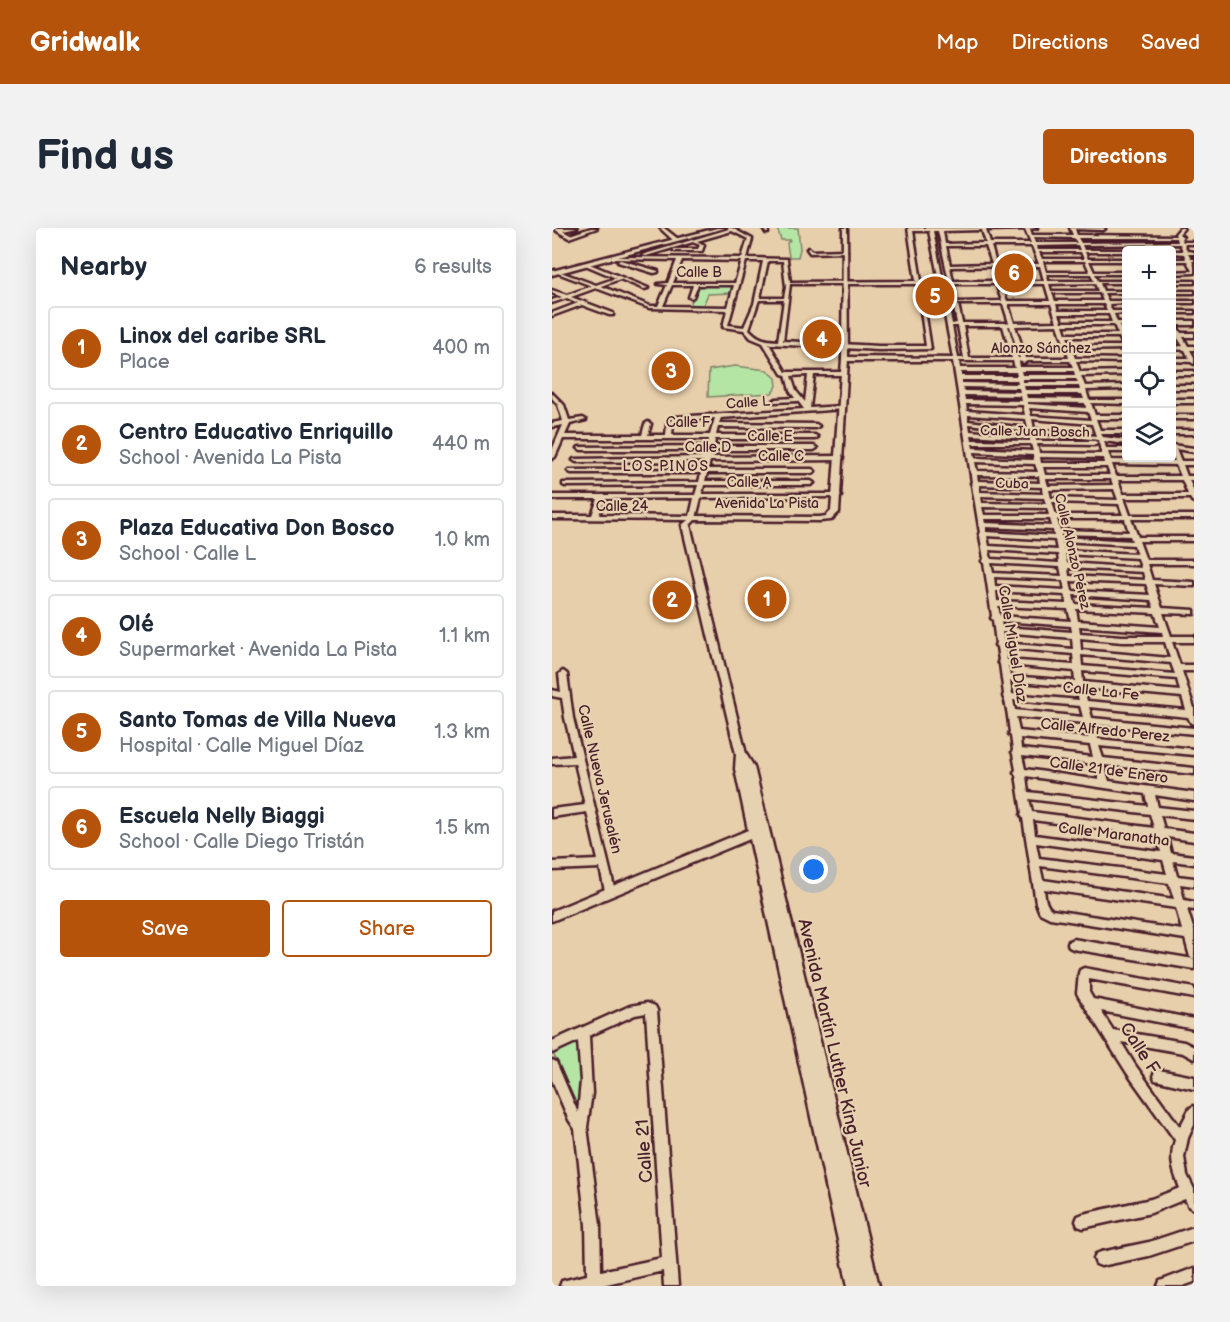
<!DOCTYPE html>
<html lang="en">
<head>
<meta charset="utf-8">
<style>
  body { margin:0; font-family:"Balsamiq Sans",sans-serif; background:#f2f2f3; color:#1f2937 }
  .controls { position:absolute; right:18px; top:18px; display:grid; overflow:hidden; border-radius:6px; box-shadow:0 6px 24px #0002 }
  .controls button { width:54px; height:54px; display:grid; place-items:center; padding:0; border:0; border-bottom:2px solid #e0e1e3; background:#fff; color:#1f2937; font:30px sans-serif }
  .you { position:absolute; left:262px; top:642px; width:21px; height:21px; margin:-15px; border:4px solid #fff; border-radius:50%; background:#1a73e8; box-shadow:0 0 0 9px #1a73e833 }
  .badge { display:grid; place-items:center; width:39px; height:39px; border-radius:50%; background:#b45309; color:#fff; font-size:20px; font-weight:700 }
  .pin { position:absolute; translate:-50% -50%; border:3px solid #fff; box-shadow:0 2px 6px #0006 }
  .list { margin:0; padding:0; list-style:none }
  h2 { display:flex; justify-content:space-between; align-items:center; height:78px; margin:0; padding:0 24px; font-size:26px }
  h2 small { font-size:20px; font-weight:400; color:#747a83 }
  .list li { display:grid; grid-template-columns:39px 1fr auto; gap:18px; align-items:center; box-sizing:border-box; height:84px; margin:0 12px 12px; padding:0 12px; border:2px solid #e0e1e3; border-radius:6px }
  .list b { display:block; font-size:22px; white-space:nowrap }
  .list p { margin:0; font-size:20px; white-space:nowrap; color:#747a83 }
  .list em { font-size:20px; font-style:normal; color:#747a83 }
  .actions { display:flex; gap:12px; padding:18px 24px }
  .actions a { flex:1; padding:14px 0; border:2px solid #b45309; border-radius:6px; text-align:center; font-size:21px; color:#b45309 }
  .actions .main { background:#b45309; color:#fff }
  .icon { flex:none; width:33px; height:33px; fill:none; stroke:currentColor; stroke-width:2; stroke-linecap:round; stroke-linejoin:round }
  .map { position:relative; flex:none; width:642px; height:1058px; overflow:hidden; border-radius:6px }
  header { display:flex; align-items:center; gap:36px; box-sizing:border-box; height:84px; padding:0 30px; background:#b45309; color:#fff }
  header strong { font-size:28px }
  nav { display:flex; gap:33px; margin-inline-start:auto; font-size:21px }
  .intro { display:flex; align-items:center; justify-content:space-between; box-sizing:border-box; height:144px; padding:0 36px }
  h1 { margin:0; font-size:42px }
  .button { padding:15px 27px; border-radius:6px; background:#b45309; color:#fff; font-size:21px; font-weight:700 }
  main { display:flex; gap:36px; padding:0 36px }
  aside { flex:1; background:#fff; border-radius:6px; box-shadow:0 6px 24px #0002 }
  .map>svg:first-child { display:block }
  .green { fill:#b4e5a4; stroke:#7f8268; stroke-width:1.5 }
  .lines { fill:none; stroke-linecap:round; stroke-linejoin:round }
  .minor-casing { stroke:#4a1f2b; stroke-width:5 }
  .major-casing { stroke:#4a1f2b; stroke-width:5 }
  .minor { fill:#e6d2b0; fill-rule:evenodd }
  .major { fill:#e6d2b0; fill-rule:evenodd }
  .labels { text-anchor:middle; stroke-width:4.5; stroke-linejoin:round; paint-order:stroke }
  .far-street-label { font-size:14px; fill:#4a1f2b; stroke:#e6d2b0 }
  .far-neighbourhood-label { font-size:14px; letter-spacing:1.5px; fill:#4a1f2b; stroke:#e6d2b0 }
  .street-label { font-size:15px; fill:#4a1f2b; stroke:#e6d2b0 }
  .near-street-label { font-size:18px; fill:#4a1f2b; stroke:#e6d2b0 }
</style>
</head>
<body>
<header>
<strong>Gridwalk</strong>
<nav><a>Map</a><a>Directions</a><a>Saved</a></nav>
</header>
<div class="intro"><h1>Find us</h1><a class="button">Directions</a></div>
<main>
<aside>
<h2>Nearby<small>6 results</small></h2>
<ul class="list">
<li><span class="badge">1</span><div><b>Linox del caribe SRL</b><p>Place</p></div><em>400 m</em></li>
<li><span class="badge">2</span><div><b>Centro Educativo Enriquillo</b><p>School · Avenida La Pista</p></div><em>440 m</em></li>
<li><span class="badge">3</span><div><b>Plaza Educativa Don Bosco</b><p>School · Calle L</p></div><em>1.0 km</em></li>
<li><span class="badge">4</span><div><b>Olé</b><p>Supermarket · Avenida La Pista</p></div><em>1.1 km</em></li>
<li><span class="badge">5</span><div><b>Santo Tomas de Villa Nueva</b><p>Hospital · Calle Miguel Díaz</p></div><em>1.3 km</em></li>
<li><span class="badge">6</span><div><b>Escuela Nelly Biaggi</b><p>School · Calle Diego Tristán</p></div><em>1.5 km</em></li>
</ul>
<div class="actions"><a class="main">Save</a><a>Share</a></div>
</aside>
<div class="map">
<svg width="642" height="1058" viewBox="0 0 642 1058">
  <rect width="100%" height="100%" fill="#e8cfab"/>
  <filter id="ink" filterUnits="userSpaceOnUse"><feTurbulence type="fractalNoise" baseFrequency=".0167" numOctaves="2"/><feDisplacementMap in="SourceGraphic" scale="12" xChannelSelector="R" yChannelSelector="G"/><feConvolveMatrix kernelMatrix="1 2 1 2 8 2 1 2 1" color-interpolation-filters="sRGB"/></filter>
  <g filter="url(#ink)">
    <g class="green">
      <path d="M 225,0 L 246,0 L 248,21 L 246,29 L 237,29 L 235,15 L 238,12 L 229,12 Z"/>
      <path d="M 147,57 L 183,57 L 181,65 L 156,66 L 150,80 L 137,79 Z"/>
      <path d="M 183,138 L 215,142 L 224,150 L 225,158 L 220,165 L 156,169 L 157,142 Z"/>
      <path d="M 30,812 L 32,876 L 26,879 L 1,825 Z"/>
    </g>
    <g class="lines">
      <g class="minor-casing">
        <g id="minor">
          <path d="M 3,0 L 25,0 L 11,3 L 18,7 L 39,0 L 45,0 L 17,10 L 5,3 Z"/>
          <path d="M 108,0 L 112,0 L 126,11 L 126,13 L 122,13 Z"/>
          <path d="M 175,0 L 180,0 L 200,11 L 195,30 L 235,31 L 238,54 L 364,53 L 356,0 L 485,0 L 478,1 L 480,7 L 521,7 L 518,0 L 552,0 L 553,1 L 551,2 L 523,1 L 525,7 L 624,8 L 623,6 L 628,0 L 632,0 L 627,6 L 631,9 L 629,10 L 631,14 L 642,14 L 642,16 L 632,16 L 635,23 L 642,24 L 642,26 L 636,26 L 639,31 L 642,31 L 642,33 L 640,33 L 642,38 L 642,45 L 620,46 L 620,44 L 640,43 L 635,33 L 620,33 L 620,31 L 634,31 L 632,26 L 620,25 L 620,23 L 631,23 L 628,16 L 530,17 L 532,22 L 576,22 L 574,24 L 533,24 L 536,31 L 574,31 L 574,33 L 537,33 L 542,44 L 574,44 L 574,46 L 543,46 L 546,53 L 574,53 L 574,55 L 548,55 L 551,63 L 574,63 L 574,65 L 552,65 L 556,73 L 574,73 L 574,75 L 557,76 L 560,83 L 574,83 L 574,85 L 562,86 L 565,94 L 574,94 L 574,96 L 567,97 L 571,105 L 574,107 L 572,108 L 574,113 L 574,121 L 520,122 L 523,130 L 574,131 L 574,134 L 524,133 L 528,144 L 574,143 L 574,147 L 529,148 L 533,158 L 574,157 L 574,161 L 534,162 L 537,172 L 574,172 L 574,176 L 539,175 L 543,187 L 574,187 L 574,191 L 544,191 L 548,202 L 574,202 L 574,206 L 549,206 L 551,209 L 574,212 L 574,216 L 552,213 L 554,220 L 574,220 L 574,224 L 556,224 L 559,232 L 623,233 L 620,225 L 620,217 L 642,220 L 642,224 L 624,221 L 629,233 L 642,233 L 642,237 L 631,237 L 635,248 L 642,248 L 642,252 L 637,252 L 642,264 L 642,274 L 640,273 L 638,270 L 572,270 L 578,287 L 642,287 L 642,291 L 579,291 L 586,309 L 642,309 L 642,313 L 587,313 L 594,332 L 642,332 L 642,336 L 595,336 L 600,352 L 642,354 L 642,358 L 602,356 L 610,380 L 642,382 L 642,386 L 611,385 L 619,408 L 642,408 L 642,414 L 620,414 L 628,437 L 642,437 L 642,443 L 630,443 L 642,480 L 642,496 L 639,495 L 636,489 L 537,479 L 540,490 L 642,500 L 642,506 L 542,496 L 546,511 L 642,521 L 642,527 L 547,518 L 551,530 L 642,540 L 642,546 L 552,537 L 557,553 L 642,565 L 642,573 L 603,567 L 606,579 L 642,583 L 642,591 L 608,587 L 612,601 L 642,605 L 642,613 L 615,609 L 619,625 L 642,628 L 642,636 L 621,633 L 625,648 L 642,650 L 642,658 L 628,656 L 632,672 L 642,674 L 642,682 L 635,681 L 642,703 L 642,731 L 638,729 L 633,711 L 498,690 L 488,685 L 484,675 L 471,590 L 469,587 L 470,585 L 464,547 L 462,544 L 464,542 L 461,526 L 460,524 L 461,522 L 459,508 L 457,506 L 458,504 C 456,492 456,479 451,468 L 452,466 L 448,436 L 446,434 L 447,432 L 445,419 L 443,417 L 444,415 L 441,392 L 439,390 L 440,388 L 432,335 L 430,333 L 432,331 L 428,308 L 427,306 L 428,305 L 420,257 L 419,255 L 420,254 L 401,133 L 293,133 L 290,131 L 293,129 L 401,130 L 387,56 L 369,56 L 379,121 L 327,122 L 217,116 L 234,144 L 294,144 L 294,146 L 292,147 L 262,147 L 258,180 L 290,178 L 292,179 L 292,181 L 169,190 L 167,195 L 264,196 L 267,198 L 264,200 L 166,199 L 164,207 L 263,207 L 266,209 L 263,211 L 163,211 L 162,218 L 262,218 L 265,220 L 262,222 L 161,222 L 159,229 L 288,228 L 291,230 L 288,232 L 158,233 L 156,241 L 260,241 L 263,243 L 260,245 L 155,245 L 153,253 L 259,253 L 262,255 L 259,257 L 152,257 L 150,266 L 286,266 L 289,268 L 288,269 L 149,270 L 144,290 L 141,292 L 0,291 L 0,287 L 40,287 L 46,271 L 0,271 L 0,267 L 143,267 L 146,257 L 13,258 L 11,257 L 11,255 L 147,254 L 149,245 L 19,245 L 16,243 L 17,242 L 150,241 L 152,233 L 24,234 L 21,232 L 22,231 L 153,229 L 155,222 L 29,222 L 26,220 L 27,219 L 156,218 L 157,211 L 11,211 L 3,229 L 0,231 L 0,222 L 11,197 L 0,199 L 0,195 L 11,193 L 6,177 L 0,170 L 0,165 L 12,177 L 17,192 L 31,190 L 34,192 L 18,196 L 13,207 L 90,207 L 93,196 L 96,194 L 99,196 L 96,207 L 114,207 L 115,196 L 123,189 L 252,181 L 246,173 L 222,174 L 221,173 L 224,171 L 243,170 L 238,163 L 234,147 L 230,146 L 211,115 L 199,110 L 192,102 L 171,99 L 175,82 L 97,80 L 44,60 L 19,69 L 61,85 L 61,87 L 57,87 L 30,77 L 0,88 L 0,85 L 26,75 L 15,70 L 0,75 L 0,72 L 10,69 L 0,65 L 0,62 L 15,67 L 40,58 L 3,44 L 3,42 L 44,57 L 64,50 L 31,36 L 35,35 L 96,60 L 92,61 L 68,51 L 49,58 L 98,78 L 106,78 L 115,57 L 106,56 L 116,55 L 125,32 L 60,31 L 58,29 L 190,30 L 196,11 L 180,3 L 145,13 L 152,17 L 150,23 L 123,23 L 121,22 L 123,21 L 146,21 L 148,17 L 141,14 L 94,28 L 90,27 L 177,1 ZM 473,1 L 479,15 L 438,15 L 434,2 ZM 430,2 L 434,15 L 393,16 L 391,3 ZM 361,3 L 377,3 L 387,53 L 369,53 ZM 381,3 L 386,3 L 397,53 L 391,53 ZM 481,9 L 522,10 L 525,15 L 483,15 ZM 526,10 L 625,10 L 626,14 L 529,15 ZM 526,17 L 528,22 L 486,22 L 484,18 ZM 394,18 L 434,18 L 440,36 L 398,37 ZM 439,18 L 480,18 L 487,36 L 444,36 ZM 487,24 L 529,24 L 532,31 L 490,31 ZM 130,32 L 190,33 L 183,55 L 121,55 ZM 194,33 L 211,33 L 202,76 L 192,99 L 176,97 ZM 216,33 L 231,33 L 234,59 L 232,70 L 208,70 ZM 491,33 L 533,33 L 538,44 L 494,44 ZM 488,38 L 492,53 L 401,53 L 398,39 ZM 495,46 L 539,46 L 542,53 L 496,53 ZM 543,55 L 546,63 L 499,63 L 497,56 ZM 238,56 L 365,56 L 374,118 L 327,118 L 231,113 ZM 392,56 L 397,56 L 405,95 L 400,96 ZM 402,56 L 444,56 L 450,73 L 405,74 ZM 449,56 L 493,56 L 498,73 L 455,73 ZM 120,57 L 141,57 L 137,69 L 139,70 L 141,69 L 146,57 L 182,57 L 176,79 L 111,78 ZM 500,65 L 548,65 L 551,73 L 503,73 ZM 207,72 L 232,72 L 226,113 C 212,112 206,111 197,101 ZM 406,76 L 451,76 L 457,95 L 410,95 ZM 456,76 L 499,76 L 505,94 L 462,95 ZM 504,76 L 552,76 L 555,83 L 506,83 ZM 507,86 L 557,86 L 560,94 L 510,94 ZM 506,97 L 517,130 L 474,130 L 463,98 ZM 511,97 L 562,97 L 566,106 L 514,106 ZM 400,98 L 406,98 L 412,130 L 406,130 ZM 411,98 L 451,98 L 460,130 L 417,130 ZM 456,98 L 458,98 L 468,130 L 466,130 ZM 515,109 L 567,109 L 572,118 L 519,118 ZM 407,133 L 461,133 L 463,140 L 408,140 ZM 467,133 L 472,135 L 475,133 L 518,133 L 521,139 L 468,139 ZM 469,143 L 522,143 L 523,147 L 470,147 ZM 409,144 L 464,144 L 465,148 L 409,148 ZM 256,147 L 253,174 L 244,163 L 239,148 ZM 471,151 L 524,151 L 526,154 L 471,154 ZM 410,152 L 465,152 L 466,156 L 410,155 ZM 472,158 L 527,158 L 528,162 L 473,162 ZM 411,159 L 467,160 L 468,164 L 412,163 ZM 474,166 L 530,166 L 532,171 L 475,170 ZM 412,167 L 469,168 L 470,173 L 413,172 ZM 476,174 L 533,175 L 534,180 L 476,176 ZM 414,176 L 471,177 L 473,187 L 415,183 ZM 477,180 L 536,184 L 539,192 L 479,188 ZM 416,187 L 474,191 L 476,200 L 416,193 ZM 163,190 L 158,207 L 120,207 L 121,196 L 125,193 ZM 480,191 L 540,196 L 544,208 L 482,201 ZM 417,196 L 476,204 L 477,208 L 418,203 ZM 483,204 L 546,212 L 550,226 L 487,225 L 485,216 L 543,217 L 546,215 L 543,213 L 484,213 ZM 419,207 L 475,211 L 478,210 L 478,213 L 420,212 ZM 420,216 L 479,216 L 481,223 L 421,220 ZM 422,224 L 481,227 L 482,232 L 423,230 ZM 488,229 L 552,230 L 553,235 L 489,235 ZM 423,234 L 483,236 L 486,244 L 425,243 ZM 560,236 L 624,237 L 629,248 L 564,248 ZM 491,239 L 555,239 L 558,247 L 493,247 ZM 425,247 L 487,248 L 488,255 L 426,253 ZM 494,251 L 559,251 L 561,257 L 496,258 ZM 566,252 L 630,252 L 636,266 L 571,266 ZM 427,257 L 490,259 L 491,266 L 428,264 ZM 562,261 L 566,272 L 499,270 L 497,262 ZM 429,268 L 492,270 L 494,276 L 430,275 ZM 142,270 L 138,288 L 47,287 L 53,271 ZM 500,274 L 567,276 L 571,287 L 504,287 ZM 430,279 L 495,280 L 497,287 L 432,287 ZM 432,291 L 498,291 L 500,298 L 433,295 ZM 505,291 L 573,291 L 577,304 L 508,302 ZM 434,299 L 501,302 L 502,308 L 434,304 ZM 509,306 L 578,308 L 580,313 L 509,309 ZM 435,308 L 503,312 L 505,322 L 437,318 ZM 510,313 L 582,317 L 585,326 L 512,322 ZM 437,322 L 506,326 L 507,335 L 439,331 ZM 513,326 L 586,330 L 589,340 L 515,335 ZM 439,335 L 508,339 L 510,348 L 441,345 ZM 516,340 L 591,344 L 593,352 L 517,348 ZM 442,349 L 511,352 L 513,362 L 443,358 ZM 518,353 L 594,356 L 598,367 L 520,363 ZM 444,363 L 513,367 L 515,376 L 445,373 ZM 521,367 L 599,372 L 602,380 L 523,376 ZM 446,378 L 516,381 L 519,393 L 448,388 ZM 524,381 L 603,385 L 608,399 L 526,393 ZM 449,393 L 519,398 L 520,404 L 450,399 ZM 527,398 L 610,404 L 611,408 L 570,408 L 528,405 ZM 450,404 L 520,410 L 521,421 L 452,415 ZM 528,410 L 570,414 L 613,414 L 618,430 L 529,422 ZM 453,420 L 521,426 L 522,437 L 455,432 ZM 529,427 L 619,435 L 623,446 L 530,438 ZM 456,437 L 522,443 L 523,453 L 458,448 ZM 530,443 L 625,451 L 628,463 L 531,454 ZM 458,453 L 523,459 L 527,472 L 460,466 ZM 532,460 L 630,469 L 634,482 L 535,473 ZM 461,472 L 528,478 L 531,489 L 463,482 ZM 464,489 L 533,495 L 537,510 L 467,503 ZM 468,510 L 538,517 L 541,529 L 469,521 ZM 470,528 L 543,536 L 547,552 L 473,541 ZM 474,548 L 593,566 L 596,578 L 476,564 ZM 477,571 L 598,586 L 602,600 L 480,584 ZM 481,592 L 605,608 L 609,624 L 483,607 ZM 484,615 L 611,632 L 615,646 L 487,630 ZM 488,638 L 617,655 L 622,671 L 491,652 ZM 492,661 L 624,680 L 630,702 L 500,682 C 493,677 493,669 492,661 Z"/>
          <path d="M 211,0 L 215,0 L 216,5 L 214,5 Z"/>
          <path d="M 257,20 L 260,23 L 293,22 L 295,23 L 293,24 L 258,25 L 255,21 Z"/>
          <path d="M 68,32 L 106,43 L 106,44 L 102,45 L 66,34 Z"/>
          <rect x="620" y="53" width="22" height="2"/>
          <rect x="620" y="63" width="22" height="2"/>
          <rect x="620" y="73" width="22" height="2"/>
          <rect x="620" y="83" width="22" height="2"/>
          <path d="M 620,93 L 642,93 L 642,97 L 624,97 L 629,105 L 642,105 L 642,109 L 631,109 L 636,118 L 642,118 L 642,122 L 638,122 L 642,129 L 642,136 L 639,134 L 620,133 L 620,130 L 637,130 L 633,122 L 620,121 L 620,119 L 631,118 L 625,109 L 620,108 L 620,106 L 624,105 L 620,98 Z"/>
          <rect x="620" y="143" width="22" height="4"/>
          <rect x="620" y="157" width="22" height="4"/>
          <rect x="620" y="171" width="22" height="4"/>
          <rect x="620" y="187" width="22" height="4"/>
          <rect x="620" y="202" width="22" height="4"/>
          <path d="M 11,443 L 15,446 L 21,490 L 63,663 L 62,666 L 58,667 L 54,666 L 53,663 L 48,640 L 0,642 L 0,634 L 46,632 L 35,584 L 0,589 L 0,581 L 33,577 L 23,535 L 0,536 L 0,530 L 22,528 L 13,490 L 10,470 L 0,468 L 0,462 L 9,464 L 7,446 Z"/>
          <path d="M 521,711 L 642,731 L 642,741 L 521,721 L 517,719 L 516,716 L 517,713 Z"/>
          <path d="M 532,740 L 642,760 L 642,770 L 537,751 L 537,764 L 541,771 L 642,791 L 642,801 L 549,783 L 561,802 L 632,814 L 642,819 L 642,831 L 631,825 L 569,814 L 583,837 L 628,899 L 638,880 L 642,878 L 642,897 L 636,910 L 632,929 L 635,947 L 642,961 L 642,981 L 637,979 L 633,971 L 599,985 L 531,1000 L 526,998 L 524,993 L 526,988 L 531,986 L 599,971 L 628,960 C 621,943 617,930 623,912 L 575,845 L 527,769 L 525,765 L 527,745 L 528,742 Z"/>
          <path d="M 95,775 L 103,778 L 105,782 L 126,1058 L 112,1058 L 111,1043 L 46,1058 L 8,1058 L 10,1053 L 35,1047 L 34,997 L 23,901 L 17,892 L 0,852 L 0,832 L 4,834 L 26,885 L 29,853 L 26,813 L 0,825 L 0,813 L 78,778 ZM 94,785 L 110,1030 L 49,1043 L 48,997 L 35,899 L 40,865 L 37,808 L 83,787 Z"/>
          <path d="M 607,842 L 642,849 L 642,861 L 603,852 L 601,848 L 603,844 Z"/>
          <path d="M 642,999 L 642,1013 L 597,1028 L 549,1038 L 544,1036 L 542,1031 L 544,1026 L 549,1024 L 597,1014 Z"/>
          <path d="M 642,1040 L 642,1054 L 631,1058 L 606,1058 L 608,1053 Z"/>
        </g>
      </g>
      <g class="major-casing">
        <g id="major">
          <path d="M 165,0 L 173,0 L 0,47 L 0,43 Z"/>
          <path d="M 291,0 L 295,0 L 296,131 L 287,284 L 279,292 L 268,293 L 143,292 L 138,297 L 194,526 L 202,539 L 327,1058 L 296,1058 L 198,611 L 0,693 L 0,683 L 196,602 L 183,541 L 184,526 L 130,297 L 141,288 L 268,289 L 274,288 L 279,283 L 290,131 Z"/>
        </g>
      </g>
      <use href="#minor" class="minor"/>
      <use href="#major" class="major"/>
    </g>
  </g>
  <g class="labels">
    <g class="far-street-label">
      <text x="147" y="49">Calle B</text>
      <text x="489" y="125">Alonzo Sánchez</text>
      <text transform="translate(196 174) rotate(-4)" y="5">Calle L</text>
      <text x="136" y="199">Calle F</text>
      <text transform="translate(483 203) rotate(1)" y="5">Calle Juan Bosch</text>
      <text x="218" y="213">Calle E</text>
      <text x="156" y="224">Calle D</text>
      <text x="229" y="233">Calle C</text>
      <text x="197" y="259">Calle A</text>
      <text transform="translate(460 255) rotate(2)" y="5">Cuba</text>
      <text x="215" y="280">Avenida La Pista</text>
      <text x="70" y="283">Calle 24</text>
      <text transform="translate(521 323) rotate(77)" y="5">Calle Alonzo Pérez</text>
    </g>
    <g class="far-neighbourhood-label">
      <text x="114" y="243">LOS PINOS</text>
    </g>
    <g class="street-label">
      <text transform="translate(461 416) rotate(81)" y="5">Calle Miguel Díaz</text>
      <text transform="translate(549 463) rotate(6)" y="5">Calle La Fe</text>
      <text transform="translate(553 502) rotate(6)" y="5">Calle Alfredo Perez</text>
      <text transform="translate(557 542) rotate(8)" y="5">Calle 21 de Enero</text>
      <text transform="translate(48 551) rotate(77)" y="5">Calle Nueva Jerusalén</text>
      <text transform="translate(562 606) rotate(7)" y="5">Calle Maranatha</text>
    </g>
    <g class="near-street-label">
      <text transform="translate(588 820) rotate(57)" y="6">Calle F</text>
      <text transform="translate(283 825) rotate(77)" y="6">Avenida Martín Luther King Junior</text>
      <text transform="translate(92 923) rotate(-94)" y="6">Calle 21</text>
    </g>
  </g>
</svg>
<div class="controls">
<button>+</button>
<button>−</button>
<button><svg class="icon" aria-label="locate" viewBox="0 0 24 24"><circle cx="12" cy="12" r="6"/><path d="M12 2v4M12 18v4M2 12h4M18 12h4"/></svg></button>
<button><svg class="icon" aria-label="layers" viewBox="0 0 24 24"><path d="M12 4l9 5-9 5-9-5zM3 14l9 5 9-5"/></svg></button>
</div>
<div class="you"></div>
<div class="pin badge" style="left:215px;top:371px">1</div>
<div class="pin badge" style="left:120px;top:372px">2</div>
<div class="pin badge" style="left:119px;top:143px">3</div>
<div class="pin badge" style="left:270px;top:111px">4</div>
<div class="pin badge" style="left:383px;top:68px">5</div>
<div class="pin badge" style="left:462px;top:45px">6</div>
</div>
</main>
</body>
</html>
